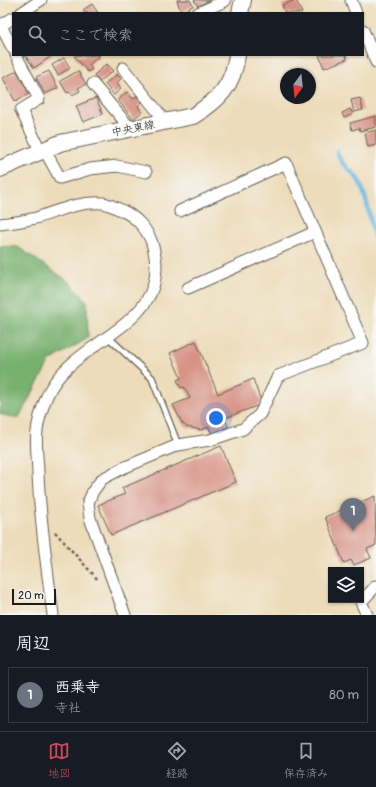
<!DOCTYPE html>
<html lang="ja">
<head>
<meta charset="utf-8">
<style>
  body { margin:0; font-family:Pangolin,"Klee One",sans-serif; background:#242831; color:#f1f3f6 }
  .controls { position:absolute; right:12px; bottom:12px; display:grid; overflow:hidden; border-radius:0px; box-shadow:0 1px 3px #0004 }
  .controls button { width:36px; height:36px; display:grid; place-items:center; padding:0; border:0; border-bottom:1px solid #363941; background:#171b24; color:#f1f3f6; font:20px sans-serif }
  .compass { position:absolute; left:280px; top:68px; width:36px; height:36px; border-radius:50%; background:#171b24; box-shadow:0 1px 3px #0004; rotate:195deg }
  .scale { position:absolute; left:12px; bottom:10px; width:44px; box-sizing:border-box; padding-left:4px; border:2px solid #1c1c1c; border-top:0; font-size:11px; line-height:14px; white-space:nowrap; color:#1c1c1c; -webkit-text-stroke:3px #f6f6f2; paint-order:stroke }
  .you { position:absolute; left:216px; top:418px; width:14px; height:14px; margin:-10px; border:3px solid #fff; border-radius:50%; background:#1a73e8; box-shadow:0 0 0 6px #1a73e833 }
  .badge { display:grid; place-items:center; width:26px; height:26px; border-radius:50%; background:#d1495b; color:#fff; font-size:13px; font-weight:700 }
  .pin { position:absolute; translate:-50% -33px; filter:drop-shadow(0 1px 2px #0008) }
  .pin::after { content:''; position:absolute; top:21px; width:14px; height:12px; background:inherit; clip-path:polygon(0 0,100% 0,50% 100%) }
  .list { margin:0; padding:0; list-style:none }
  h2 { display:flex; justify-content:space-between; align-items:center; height:52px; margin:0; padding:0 16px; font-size:17px }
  h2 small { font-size:13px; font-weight:400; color:#9ea1a6 }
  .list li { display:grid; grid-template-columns:26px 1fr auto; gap:12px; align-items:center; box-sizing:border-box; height:56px; margin:0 8px 8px; padding:0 8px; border:1px solid #363941; border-radius:0px }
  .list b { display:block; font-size:15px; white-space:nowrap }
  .list p { margin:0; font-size:13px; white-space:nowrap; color:#9ea1a6 }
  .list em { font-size:13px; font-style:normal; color:#9ea1a6 }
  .icon { flex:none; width:22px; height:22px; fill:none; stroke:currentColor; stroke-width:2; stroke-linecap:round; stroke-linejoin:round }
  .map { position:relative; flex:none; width:376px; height:615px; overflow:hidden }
  .search { position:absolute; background:#171b24; box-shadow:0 1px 3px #0004; left:12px; right:12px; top:12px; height:44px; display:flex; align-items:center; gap:10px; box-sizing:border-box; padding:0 14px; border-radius:0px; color:#9ea1a6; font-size:15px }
  .sheet { height:116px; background:#171b24 }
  nav { display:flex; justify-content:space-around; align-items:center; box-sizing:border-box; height:56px; border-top:1px solid #363941; background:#171b24; font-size:11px; color:#9ea1a6 }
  nav a { display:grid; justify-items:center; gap:2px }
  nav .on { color:#d1495b }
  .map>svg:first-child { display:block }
  .forest { fill:#78b06e; stroke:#4a6645 }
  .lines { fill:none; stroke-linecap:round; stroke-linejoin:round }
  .stream { stroke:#6bbae5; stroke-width:4.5 }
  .building { fill:#d79285 }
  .service-casing { stroke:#655f53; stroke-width:8 }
  .minor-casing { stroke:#655f53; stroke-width:13 }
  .secondary-casing { stroke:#655f53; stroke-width:18 }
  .path { stroke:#655f53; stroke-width:2.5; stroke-dasharray:3 3; stroke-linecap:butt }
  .service { stroke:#fff; stroke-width:5.5 }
  .minor { stroke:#fff; stroke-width:11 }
  .secondary { stroke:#fff; stroke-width:16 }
  .labels { text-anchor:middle; stroke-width:3; stroke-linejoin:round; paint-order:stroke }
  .street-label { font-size:11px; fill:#1c1c1c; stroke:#f6f6f2 }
</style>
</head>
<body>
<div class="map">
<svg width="376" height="615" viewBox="0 0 376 615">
  <rect width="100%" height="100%" fill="#f6f6f2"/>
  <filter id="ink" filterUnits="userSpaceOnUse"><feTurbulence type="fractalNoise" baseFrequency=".025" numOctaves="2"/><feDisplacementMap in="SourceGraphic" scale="8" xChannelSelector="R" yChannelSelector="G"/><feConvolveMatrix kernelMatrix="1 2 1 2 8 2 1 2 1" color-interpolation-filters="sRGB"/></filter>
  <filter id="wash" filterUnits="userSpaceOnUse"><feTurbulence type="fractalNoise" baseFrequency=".012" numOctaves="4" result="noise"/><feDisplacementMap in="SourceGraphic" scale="16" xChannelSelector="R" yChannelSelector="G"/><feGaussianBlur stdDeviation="0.9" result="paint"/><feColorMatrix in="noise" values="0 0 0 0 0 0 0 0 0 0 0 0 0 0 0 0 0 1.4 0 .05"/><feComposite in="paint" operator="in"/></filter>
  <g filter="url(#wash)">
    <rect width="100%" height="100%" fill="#eddcb9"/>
    <path class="forest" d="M 0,246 L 18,247 L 68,281 L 87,301 L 88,338 L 50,361 L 18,419 L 0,414 Z"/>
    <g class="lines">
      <path class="stream" d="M 337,151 C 341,167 351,168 359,181 C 367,195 372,228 376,245"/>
    </g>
    <g id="blocks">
      <g class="building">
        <path d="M 177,0 L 190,0 L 193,6 L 181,12 Z"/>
        <path d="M 194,0 L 210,0 L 198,6 Z"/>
        <path d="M 296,0 L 302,13 L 285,13 L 282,5 Z"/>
        <path d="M 92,4 L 98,13 L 85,13 L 83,10 Z"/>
        <path d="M 25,55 L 53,55 L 34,68 Z"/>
        <path d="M 100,55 L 89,65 L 92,69 L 88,72 L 74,56 Z"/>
        <path d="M 319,55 L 346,55 L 347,59 L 324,68 Z"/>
        <path d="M 64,58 L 70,68 L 58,75 L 52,65 Z"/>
        <path d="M 107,64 L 113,71 L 99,82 L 94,75 Z"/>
        <path d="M 17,71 L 29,94 L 15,101 L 3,78 Z"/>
        <path d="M 49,71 L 58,88 L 45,94 L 36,77 Z"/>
        <path d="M 78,71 L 86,84 L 78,88 L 80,91 L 72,95 L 70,92 L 67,93 L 60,81 Z"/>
        <path d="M 117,74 L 121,79 L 116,83 L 121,89 L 114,95 L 105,84 Z"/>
        <path d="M 127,92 L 133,99 L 137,96 L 142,102 L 138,106 L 142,112 L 133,119 L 118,100 Z"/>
        <path d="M 96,98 L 103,114 L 83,122 L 76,106 Z"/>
        <path d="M 360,98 L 363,110 L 354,112 L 351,100 Z"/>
        <path d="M 350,109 L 353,114 L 344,118 L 342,113 Z"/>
        <path d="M 376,116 L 376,127 L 360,131 L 359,128 L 352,130 L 350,123 Z"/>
        <path d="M 376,130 L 376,145 L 368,147 L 365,133 Z"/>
        <path d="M 196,341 L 218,394 L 253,379 L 262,404 L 225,418 L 228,427 L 212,434 L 209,427 L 201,430 L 187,427 L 182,423 L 173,405 L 190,398 L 184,387 L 181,388 L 177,380 L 181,378 L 170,353 Z"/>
        <path d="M 221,446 L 236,482 L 111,535 L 98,505 L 125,494 L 122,488 Z"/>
        <path d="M 375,496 L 376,545 L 367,549 L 371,558 L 354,565 L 351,560 L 344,563 L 325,517 Z"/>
      </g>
    </g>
  </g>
  <g filter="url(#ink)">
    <use href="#blocks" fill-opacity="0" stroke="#655f53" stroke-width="1"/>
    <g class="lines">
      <g class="service-casing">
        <path id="service" d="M 108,337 L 152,378 L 178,445"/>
      </g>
      <g class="minor-casing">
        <g id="minor">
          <path d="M 351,0 L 356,13"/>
          <path d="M 21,13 L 41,0"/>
          <path d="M 198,13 L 225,1"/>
          <path d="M 0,26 L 13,18"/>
          <path d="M 1,26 L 13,49"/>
          <path d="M 363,30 L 376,62"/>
          <path d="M 16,55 L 39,99 L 21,110 L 40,150"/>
          <path d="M 123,68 L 166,122"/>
          <path d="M 93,84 L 131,129"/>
          <path d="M 44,149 L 60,178 L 90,169 L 117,166 L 146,172"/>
          <path d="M 0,224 C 12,223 24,221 36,218 C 58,211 79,201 103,203 C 109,204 117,208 123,211 C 136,217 147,229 152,243 C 178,328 72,336 47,396 C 43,406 38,421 37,431 C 35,445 38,460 38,474 C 40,521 47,568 53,615"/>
          <path d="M 188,288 L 315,232"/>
          <path d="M 125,615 L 90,518 L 88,503 L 93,491 L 102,479 L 123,468 L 178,445 L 210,440 L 243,429 L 260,414 L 278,376 L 363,343 L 286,163 L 180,211"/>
          <path d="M 367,615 L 361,602 L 376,586"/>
        </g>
      </g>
      <g class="secondary-casing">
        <g id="secondary">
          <path d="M 240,13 L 243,0"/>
          <path d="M 0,169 L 60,143 L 193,116 C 219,100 233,86 237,55"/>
        </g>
      </g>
      <path class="path" d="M 55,532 L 99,581"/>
      <use href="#service" class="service"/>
      <use href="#minor" class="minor"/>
      <use href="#secondary" class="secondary"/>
    </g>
  </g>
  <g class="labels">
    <g class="street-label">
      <text transform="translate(133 128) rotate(-11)" y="4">中央東線</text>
    </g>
  </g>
</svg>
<div class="controls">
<button><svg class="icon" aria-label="layers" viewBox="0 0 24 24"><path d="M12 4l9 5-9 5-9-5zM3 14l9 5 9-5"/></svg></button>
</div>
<svg class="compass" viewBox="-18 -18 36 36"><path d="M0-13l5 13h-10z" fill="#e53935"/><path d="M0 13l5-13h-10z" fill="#9ea1a6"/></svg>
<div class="scale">20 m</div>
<div class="you"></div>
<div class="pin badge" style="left:353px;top:531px;background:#6b7280">1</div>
<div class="search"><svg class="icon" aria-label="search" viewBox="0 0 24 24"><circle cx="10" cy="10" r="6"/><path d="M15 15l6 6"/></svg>ここで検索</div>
</div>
<section class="sheet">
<h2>周辺<small></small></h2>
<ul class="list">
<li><span class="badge" style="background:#6b7280">1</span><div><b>西乗寺</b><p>寺社</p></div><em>80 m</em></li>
</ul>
</section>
<nav>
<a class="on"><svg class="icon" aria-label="map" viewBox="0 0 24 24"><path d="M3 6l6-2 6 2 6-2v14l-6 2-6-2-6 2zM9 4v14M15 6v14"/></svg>地図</a>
<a><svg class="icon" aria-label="directions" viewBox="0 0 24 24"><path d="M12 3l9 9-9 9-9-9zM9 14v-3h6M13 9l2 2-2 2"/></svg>経路</a>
<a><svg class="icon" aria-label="saved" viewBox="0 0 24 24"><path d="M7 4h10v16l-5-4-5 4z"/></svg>保存済み</a>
</nav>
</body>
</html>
